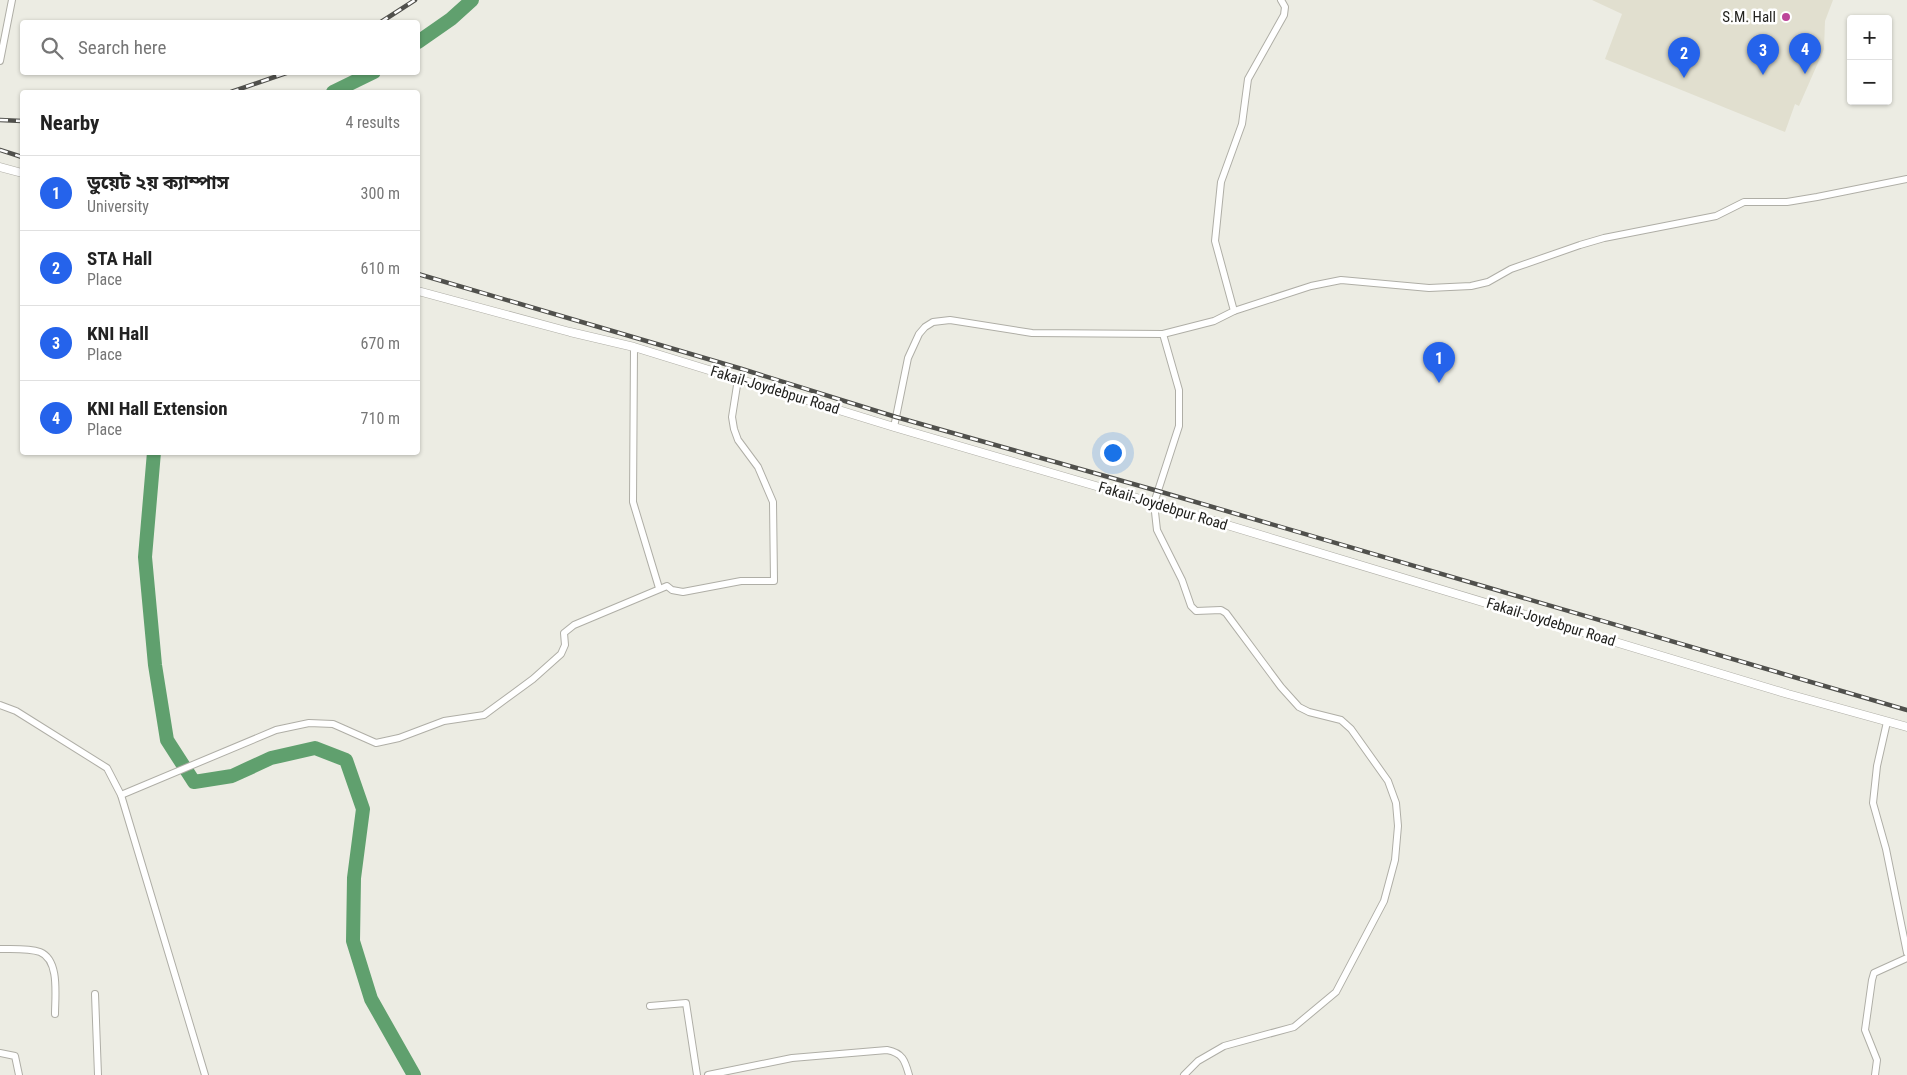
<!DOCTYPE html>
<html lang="en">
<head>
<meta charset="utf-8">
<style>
  body { margin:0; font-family:"Roboto Condensed","Noto Sans Bengali",sans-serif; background:#f2f2f2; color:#222 }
  .controls { position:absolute; right:15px; top:15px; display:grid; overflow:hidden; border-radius:5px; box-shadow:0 1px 4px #0004 }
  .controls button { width:45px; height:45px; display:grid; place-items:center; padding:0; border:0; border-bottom:1px solid #e0e0e0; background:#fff; color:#222; font:25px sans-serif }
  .you { position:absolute; left:1112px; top:452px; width:18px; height:18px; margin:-12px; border:4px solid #fff; border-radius:50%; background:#1a73e8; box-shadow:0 0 0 8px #1a73e833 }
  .badge { display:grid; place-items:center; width:32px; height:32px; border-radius:50%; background:#2563eb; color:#fff; font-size:16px; font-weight:700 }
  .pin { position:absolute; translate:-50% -41px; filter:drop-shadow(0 1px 2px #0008) }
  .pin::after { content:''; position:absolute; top:26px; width:18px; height:15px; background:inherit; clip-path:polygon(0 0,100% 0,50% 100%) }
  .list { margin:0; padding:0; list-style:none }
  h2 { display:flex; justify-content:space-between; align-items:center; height:65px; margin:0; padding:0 20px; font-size:21px }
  h2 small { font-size:16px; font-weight:400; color:#767676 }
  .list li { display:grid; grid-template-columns:32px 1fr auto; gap:15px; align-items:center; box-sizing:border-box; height:75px; padding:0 20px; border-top:1px solid #e0e0e0 }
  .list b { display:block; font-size:19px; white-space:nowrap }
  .list p { margin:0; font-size:16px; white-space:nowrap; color:#767676 }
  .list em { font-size:16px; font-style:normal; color:#767676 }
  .icon { flex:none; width:28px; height:28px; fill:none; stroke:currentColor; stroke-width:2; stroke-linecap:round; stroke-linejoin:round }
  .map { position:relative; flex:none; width:1907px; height:1075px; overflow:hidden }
  .search { position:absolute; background:#fff; box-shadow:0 1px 4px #0004; left:20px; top:20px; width:400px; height:55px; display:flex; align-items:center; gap:12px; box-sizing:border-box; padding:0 18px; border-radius:5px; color:#767676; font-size:19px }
  .panel { position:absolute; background:#fff; box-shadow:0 1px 4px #0004; left:20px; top:90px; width:400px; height:365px; border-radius:5px }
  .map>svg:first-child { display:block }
  .built { fill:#e1dfcf }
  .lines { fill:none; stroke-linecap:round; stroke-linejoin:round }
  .river { stroke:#60a06e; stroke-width:14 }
  .minor-casing { stroke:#afaea6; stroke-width:8 }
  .tertiary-casing { stroke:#afaea6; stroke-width:9 }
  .minor { stroke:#fff; stroke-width:6 }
  .tertiary { stroke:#fff; stroke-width:8 }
  .rail-casing { stroke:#50504c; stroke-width:4.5 }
  .rail { stroke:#fff; stroke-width:2.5; stroke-dasharray:8; stroke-linecap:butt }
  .poi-dot { fill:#bd4599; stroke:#fff; stroke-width:2 }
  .labels { text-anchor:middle; stroke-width:5; stroke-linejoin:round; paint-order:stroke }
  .poi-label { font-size:15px; fill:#232320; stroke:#fff; text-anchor:end }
  .street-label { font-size:15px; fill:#232320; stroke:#fff }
</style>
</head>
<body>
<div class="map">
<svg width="1907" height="1075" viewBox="0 0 1907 1075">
  <rect width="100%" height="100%" fill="#ecece3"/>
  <path class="built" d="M 1592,0 L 1833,0 L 1825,21 L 1824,49 L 1799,106 L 1795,104 L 1785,132 L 1605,59 L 1622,14 Z"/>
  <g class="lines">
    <g class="river">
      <path d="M 418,42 L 451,19 L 472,0"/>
      <path d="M 333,92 L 374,72"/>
      <path d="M 154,452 L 145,557 L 155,665 L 167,740 L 194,782 L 232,776 L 271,758 L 315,748 L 346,760 L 363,809 L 354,878 L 353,941 L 371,999 L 414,1075"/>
    </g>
    <g class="minor-casing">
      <g id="minor">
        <path d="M 0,61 L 12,0"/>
        <path d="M 1234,311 L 1311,286 L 1341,280 L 1429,288 L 1471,286 L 1488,282 L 1511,269 L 1580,245 L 1604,238 L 1716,216 L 1744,202 L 1787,202 L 1817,197 L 1907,179"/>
        <path d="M 1163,334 L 1179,390 L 1179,426 L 1154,503 L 1157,530 L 1182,580 L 1191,606 L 1196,611 L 1221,610 L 1226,613 L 1281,687 L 1299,707 L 1309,712 L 1341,720 L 1351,729 L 1388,781 L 1396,803 L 1398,826 L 1395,860 L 1384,901 L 1336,992 L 1294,1027 L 1224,1046 L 1198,1061 L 1184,1075"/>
        <path d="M 634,347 L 633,502 L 659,588"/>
        <path d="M 894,427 L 908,358 L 919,334 L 925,327 L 933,322 L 950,320 L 1032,333 L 1163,334 L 1214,321 L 1234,311 L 1215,241 L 1221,182 L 1242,124 L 1248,79 L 1284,15 L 1285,7 L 1281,0"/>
        <path d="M 0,705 L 16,711 L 107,768 L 121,795 L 205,1075"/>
        <path d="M 1887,722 L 1877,766 L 1873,803 L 1886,849 L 1907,953"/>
        <path d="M 121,795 L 276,730 L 309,723 L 333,724 L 376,743 L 399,738 L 444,721 L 484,715 L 533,679 L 561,654 L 565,645 L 564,633 L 574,625 L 667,586 L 672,590 L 683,592 L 741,581 L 774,581 L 773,502 L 758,467 L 738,440 L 734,429 L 732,417 L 738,379"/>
        <path d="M 0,949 C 12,949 29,948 40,952 C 60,960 55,996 55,1014"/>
        <path d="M 95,994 L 98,1075"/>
        <path d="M 650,1006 L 686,1003 L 697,1075"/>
        <path d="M 0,1053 L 15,1056 L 19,1075"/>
        <path d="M 708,1075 L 792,1058 L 887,1050 C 903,1053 905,1061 909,1075"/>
        <path d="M 1875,1075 L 1877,1060 L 1865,1030 L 1872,980 L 1874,973 L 1907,958"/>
      </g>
    </g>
    <g class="tertiary-casing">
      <g id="tertiary">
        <path d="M 0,167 L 22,173"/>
        <path d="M 418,291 L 570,332 L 634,347 L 894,427 L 1154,503 L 1788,694 L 1907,727"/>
      </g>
    </g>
    <use href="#minor" class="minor"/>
    <use href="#tertiary" class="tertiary"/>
    <g class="rail-casing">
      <g id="rail">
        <path d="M 381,22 L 415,0"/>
        <path d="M 231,92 L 289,72"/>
        <path d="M 0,120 L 22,121"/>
        <path d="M 0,150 L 22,157"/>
        <path d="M 418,274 L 742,369 L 896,417 L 1158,491 L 1907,710"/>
      </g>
    </g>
    <use href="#rail" class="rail"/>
  </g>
  <circle class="poi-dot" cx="1786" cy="17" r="5"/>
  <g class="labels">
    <g class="poi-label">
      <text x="1776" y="22">S.M. Hall</text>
    </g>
    <g class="street-label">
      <text transform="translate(775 390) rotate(17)" y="5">Fakail-Joydebpur Road</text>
      <text transform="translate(1163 506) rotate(17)" y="5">Fakail-Joydebpur Road</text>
      <text transform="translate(1551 622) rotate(17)" y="5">Fakail-Joydebpur Road</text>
    </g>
  </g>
</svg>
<div class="controls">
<button>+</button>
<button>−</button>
</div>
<div class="you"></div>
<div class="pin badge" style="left:1439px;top:383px">1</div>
<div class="pin badge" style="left:1684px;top:78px">2</div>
<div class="pin badge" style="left:1763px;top:75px">3</div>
<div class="pin badge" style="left:1805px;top:74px">4</div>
<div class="search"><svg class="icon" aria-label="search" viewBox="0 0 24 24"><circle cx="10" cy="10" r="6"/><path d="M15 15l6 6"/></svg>Search here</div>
<section class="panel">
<h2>Nearby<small>4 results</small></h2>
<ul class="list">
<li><span class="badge">1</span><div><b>ডুয়েট ২য় ক্যাম্পাস</b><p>University</p></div><em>300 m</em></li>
<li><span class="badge">2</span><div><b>STA Hall</b><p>Place</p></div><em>610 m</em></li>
<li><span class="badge">3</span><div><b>KNI Hall</b><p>Place</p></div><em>670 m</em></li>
<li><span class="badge">4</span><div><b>KNI Hall Extension</b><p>Place</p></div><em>710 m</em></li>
</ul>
</section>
</div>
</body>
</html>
